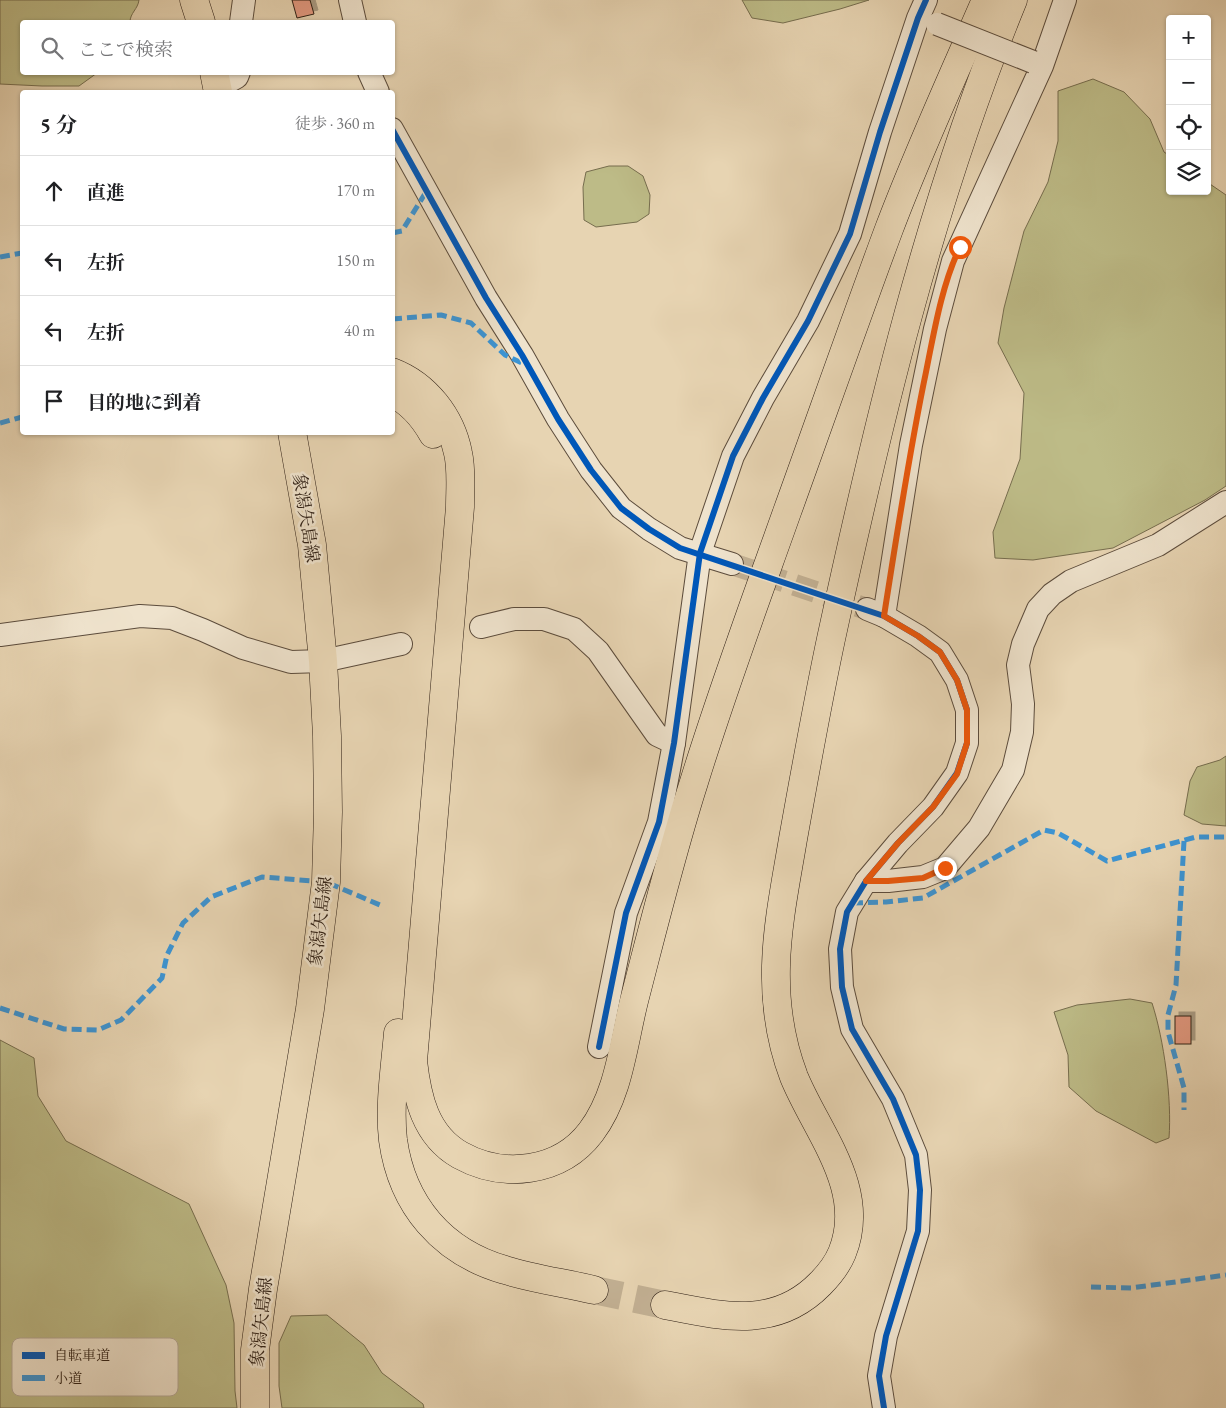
<!DOCTYPE html>
<html lang="ja">
<head>
<meta charset="utf-8">
<style>
  body { margin:0; font-family:"EB Garamond","Noto Serif JP",serif; background:#f6f6f6; color:#202124 }
  .controls { position:absolute; right:15px; top:15px; display:grid; overflow:hidden; border-radius:5px; box-shadow:0 1px 4px #0004 }
  .controls button { width:45px; height:45px; display:grid; place-items:center; padding:0; border:0; border-bottom:1px solid #e0e0e0; background:#fff; color:#202124; font:25px sans-serif }
  .stop { position:absolute; width:15px; height:15px; margin:-11px; border:4px solid #ea580c; border-radius:50%; background:#fff }
  .stop.end { background:#ea580c; border-color:#fff; box-shadow:0 1px 5px #0008 }
  .list { margin:0; padding:0; list-style:none }
  h2 { display:flex; justify-content:space-between; align-items:center; height:65px; margin:0; padding:0 20px; font-size:21px }
  h2 small { font-size:16px; font-weight:400; color:#757577 }
  .list li { display:grid; grid-template-columns:32px 1fr auto; gap:15px; align-items:center; box-sizing:border-box; height:70px; padding:0 20px; border-top:1px solid #e0e0e0 }
  .list b { display:block; font-size:19px; white-space:nowrap }
  .list em { font-size:16px; font-style:normal; color:#757577 }
  .icon { flex:none; width:28px; height:28px; fill:none; stroke:currentColor; stroke-width:2; stroke-linecap:round; stroke-linejoin:round }
  .map { position:relative; flex:none; width:1226px; height:1408px; overflow:hidden }
  .search { position:absolute; background:#fff; box-shadow:0 1px 4px #0004; left:20px; top:20px; width:375px; height:55px; display:flex; align-items:center; gap:12px; box-sizing:border-box; padding:0 18px; border-radius:5px; color:#757577; font-size:19px }
  .panel { position:absolute; background:#fff; box-shadow:0 1px 4px #0004; left:20px; top:90px; width:375px; height:345px; border-radius:5px }
  .map>svg:first-child { display:block }
  .green { fill:#bdbb87; stroke:#766d4e }
  .building { fill:#e39980; stroke:#2e1f15; filter:url(#shadow) }
  .lines { fill:none; stroke-linecap:round; stroke-linejoin:round }
  .minor-tunnel { stroke:#c2b093; stroke-width:22; stroke-dasharray:22 11; stroke-linecap:butt }
  .highway-tunnel { stroke:#c2b093; stroke-width:28; stroke-dasharray:28 14; stroke-linecap:butt }
  .minor-casing { stroke:#5c4c3c; stroke-width:24 }
  .major-casing { stroke:#2e1f15; stroke-width:29 }
  .highway-casing { stroke:#2e1f15; stroke-width:29 }
  .minor { stroke:#efe3cd; stroke-width:22 }
  .major { stroke:#e7d4b2; stroke-width:28 }
  .highway { stroke:#e7d4b2; stroke-width:28 }
  .minor-bridge-casing { stroke:#5c4c3c; stroke-width:24; stroke-linecap:butt }
  .minor-bridge { stroke:#efe3cd; stroke-width:22 }
  .quiet { stroke:#3c94d3; stroke-width:5; stroke-dasharray:10 5; stroke-linecap:butt }
  .cycleway-casing { stroke:#efe3cd; stroke-width:9 }
  .cycleway { stroke:#0057b8; stroke-width:6 }
  .route { stroke:#ea580c; stroke-width:6 }
  .labels { text-anchor:middle; stroke-width:5; stroke-linejoin:round; paint-order:stroke }
  .street-label { font-size:18px; fill:#2e1f15; stroke:#efe3cd }
  .key { fill:#efe3cd; stroke:#b5a896; stroke-width:1 }
  .key-label { font-size:14px; fill:#2e1f15 }
</style>
</head>
<body>
<div class="map">
<svg width="1226" height="1408" viewBox="0 0 1226 1408">
  <defs>
    <filter id="shadow"><feDropShadow dx="4" dy="-4" stdDeviation="0" flood-color="#0004"/></filter>
  </defs>
  <rect width="100%" height="100%" fill="#e7d4b2"/>
  <filter id="stains"><feTurbulence type="fractalNoise" baseFrequency=".004" numOctaves="4"/><feColorMatrix values="0 0 0 0 .2 0 0 0 0 .09 0 0 0 0 .02 0 0 0 .5 -.17"/></filter>
  <radialGradient id="worn" r=".72"><stop offset=".6" stop-color="#630" stop-opacity="0"/><stop offset="1" stop-color="#630" stop-opacity=".3"/></radialGradient>
  <g class="green">
    <path d="M 0,0 L 139,0 C 138,9 130,13 130,22 L 22,22 L 22,72 L 97,73 L 79,86 L 42,86 L 0,84 Z"/>
    <path d="M 742,0 L 869,0 L 840,9 L 783,23 L 752,18 Z"/>
    <path d="M 1093,79 L 1124,92 L 1150,119 L 1164,152 L 1170,156 L 1170,191 L 1207,191 L 1207,182 L 1226,195 L 1226,486 L 1205,500 L 1113,548 L 1033,560 L 995,558 L 993,532 L 1020,459 L 1024,393 L 998,343 L 1004,308 L 1024,231 L 1048,182 L 1058,141 L 1058,91 Z"/>
    <path d="M 609,166 L 628,166 L 643,176 L 650,195 L 649,214 L 637,222 L 596,227 L 584,220 L 583,187 L 586,172 Z"/>
    <path d="M 1226,756 L 1226,826 L 1202,824 L 1184,815 L 1190,781 L 1197,767 L 1220,760 Z"/>
    <path d="M 1130,999 L 1152,1003 C 1164,1040 1172,1099 1169,1138 L 1156,1143 L 1096,1111 L 1069,1087 L 1068,1055 L 1054,1012 L 1077,1005 Z"/>
    <path d="M 0,1040 L 34,1058 L 38,1096 L 66,1141 L 189,1204 L 226,1285 L 234,1323 L 235,1391 L 237,1408 L 0,1408 Z"/>
    <path d="M 327,1315 L 364,1345 L 382,1373 L 423,1404 L 424,1408 L 282,1408 L 279,1386 L 279,1343 L 291,1316 Z"/>
  </g>
  <g class="building">
    <path d="M 292,0 L 310,0 L 314,14 L 297,18 Z"/>
    <rect x="1175" y="1016" width="16" height="28"/>
  </g>
  <g class="lines">
    <path class="minor-tunnel" d="M 732,564 L 867,609"/>
    <path class="highway-tunnel" d="M 594,1290 L 665,1305"/>
    <g class="minor-casing">
      <g id="minor">
        <path d="M 350,0 L 355,22"/>
        <path d="M 241,22 L 244,0"/>
        <path d="M 369,72 L 378,92"/>
        <path d="M 217,88 L 237,77 L 239,72"/>
        <path d="M 392,129 L 486,298 L 522,355 L 558,419 L 591,470 L 621,508 L 649,529 L 680,548 L 732,564"/>
        <path d="M 867,609 L 884,616 L 918,636 L 940,652 L 957,680 L 967,710 L 967,743 L 957,773 L 933,807 L 898,843 L 866,881 L 847,912 L 840,949 L 842,987 L 852,1029 L 893,1099 L 916,1155 L 920,1190 L 918,1231 L 886,1336 L 879,1376 L 884,1408"/>
        <path d="M 884,616 L 911,445 L 935,329 L 953,261 L 1042,66 L 1065,0"/>
        <path d="M 481,627 L 514,619 L 544,619 L 574,629 L 598,651 L 657,735 L 674,743"/>
        <path d="M 0,635 L 140,616 L 172,618 L 203,630 L 243,648 L 291,662 L 323,661 L 401,644"/>
        <path d="M 866,881 L 888,881 L 923,877 L 945,868 L 979,828 L 1013,770 L 1022,732 L 1023,704 L 1018,665 L 1023,644 L 1038,609 L 1052,594 L 1071,581 L 1158,545 L 1226,502"/>
        <path d="M 599,1047 L 626,913 L 659,822 L 674,743 L 700,553 L 733,456 L 763,398 L 808,321 L 850,234 L 880,132 L 918,18 L 926,0"/>
      </g>
    </g>
    <g class="major-casing">
      <g id="major">
        <path d="M 194,0 L 201,22"/>
        <path d="M 214,72 L 218,92"/>
        <path d="M 255,1408 L 255,1350 L 263,1289 L 310,1009 L 326,882 L 328,812 L 327,736 L 323,661 L 312,545 L 292,432"/>
      </g>
    </g>
    <g class="highway-casing">
      <g id="highway">
        <path d="M 392,372 C 426,385 451,417 458,453 C 462,470 460,489 460,507 L 413,1061 C 417,1097 425,1135 460,1155 C 503,1179 560,1173 591,1132 C 619,1095 623,1045 634,1001 C 653,928 671,854 694,782 C 722,691 755,602 787,512 C 821,418 854,323 889,229 C 918,152 953,76 986,0"/>
        <path d="M 392,393 C 411,402 423,416 433,434"/>
        <path d="M 398,1033 C 395,1068 389,1105 393,1140 C 402,1205 442,1252 505,1270 C 534,1279 565,1283 594,1290"/>
        <path d="M 665,1305 C 721,1316 775,1330 820,1284 C 829,1275 837,1265 842,1253 C 868,1189 817,1133 794,1077 C 781,1043 775,1003 776,966 C 777,924 786,881 793,839 C 805,772 817,705 831,639 C 878,422 929,205 1013,0"/>
      </g>
    </g>
    <use href="#minor" class="minor"/>
    <use href="#major" class="major"/>
    <use href="#highway" class="highway"/>
    <g class="minor-bridge-casing">
      <path id="minor-bridge" d="M 937,24 L 1033,62"/>
    </g>
    <use href="#minor-bridge" class="minor-bridge"/>
    <g class="quiet">
      <path d="M 392,233 L 402,231 L 426,192"/>
      <path d="M 0,257 L 22,253"/>
      <path d="M 392,319 L 441,315 L 471,323 L 505,355 L 526,365"/>
      <path d="M 0,423 L 22,417"/>
      <path d="M 1184,841 L 1176,985 L 1168,1015 L 1168,1032 L 1184,1088 L 1184,1110"/>
      <path d="M 853,903 L 886,902 L 923,898 L 1044,830 L 1058,833 L 1107,861 L 1196,837 L 1226,837"/>
      <path d="M 0,1008 L 64,1029 L 98,1030 L 121,1020 L 162,978 L 167,955 L 183,923 L 211,897 L 262,877 L 326,882 L 380,905"/>
      <path d="M 1091,1287 L 1131,1288 L 1226,1275"/>
    </g>
    <g class="cycleway-casing">
      <g id="cycleway">
        <path d="M 392,129 L 486,298 L 522,355 L 558,419 L 591,470 L 621,508 L 649,529 L 680,548 L 884,616 L 918,636 L 940,652 L 957,680 L 967,710 L 967,743 L 957,773 L 933,807 L 898,843 L 866,881 L 847,912 L 840,949 L 842,987 L 852,1029 L 893,1099 L 916,1155 L 920,1190 L 918,1231 L 886,1336 L 879,1376 L 884,1408"/>
        <path d="M 599,1047 L 626,913 L 659,822 L 674,743 L 700,553 L 733,456 L 763,398 L 808,321 L 850,234 L 880,132 L 918,18 L 926,0"/>
      </g>
    </g>
    <use href="#cycleway" class="cycleway"/>
  </g>
  <g class="lines">
    <path class="route" d="M 945,868 L 923,878 L 888,881 L 866,881 L 898,843 L 933,807 L 957,774 L 967,743 L 967,710 L 957,680 L 940,652 L 918,636 L 884,616 C 897,534 909,453 926,372 C 934,332 942,284 960,247"/>
  </g>
  <g class="labels">
    <g class="street-label">
      <text transform="translate(306 518) rotate(81)" y="6">象潟矢島線</text>
      <text transform="translate(320 921) rotate(-83)" y="6">象潟矢島線</text>
      <text transform="translate(261 1322) rotate(-84)" y="6">象潟矢島線</text>
    </g>
  </g>
  <rect x="12" y="1338" width="166" height="58" rx="8" class="key"/>
  <rect x="22" y="1352" width="23" height="7" fill="#0057b8"/>
  <rect x="22" y="1375" width="23" height="6" fill="#3c94d3"/>
  <g class="key-label">
    <text x="54" y="1360">自転車道</text>
    <text x="54" y="1383">小道</text>
  </g>
  <rect width="100%" height="100%" filter="url(#stains)"/>
  <rect width="100%" height="100%" fill="url(#worn)"/>
</svg>
<div class="controls">
<button>+</button>
<button>−</button>
<button><svg class="icon" aria-label="locate" viewBox="0 0 24 24"><circle cx="12" cy="12" r="6"/><path d="M12 2v4M12 18v4M2 12h4M18 12h4"/></svg></button>
<button><svg class="icon" aria-label="layers" viewBox="0 0 24 24"><path d="M12 4l9 5-9 5-9-5zM3 14l9 5 9-5"/></svg></button>
</div>
<div class="stop" style="left:960px;top:247px"></div>
<div class="stop end" style="left:945px;top:868px"></div>
<div class="search"><svg class="icon" aria-label="search" viewBox="0 0 24 24"><circle cx="10" cy="10" r="6"/><path d="M15 15l6 6"/></svg>ここで検索</div>
<section class="panel">
<h2>5 分<small>徒歩 · 360 m</small></h2>
<ul class="list">
<li><svg class="icon" aria-label="ahead" viewBox="0 0 24 24"><path d="M12 20V5M6 11l6-6 6 6"/></svg><div><b>直進</b></div><em>170 m</em></li>
<li><svg class="icon" aria-label="left" viewBox="0 0 24 24"><path d="M17 20v-9H6M10 6l-5 5 5 5"/></svg><div><b>左折</b></div><em>150 m</em></li>
<li><svg class="icon" aria-label="left" viewBox="0 0 24 24"><path d="M17 20v-9H6M10 6l-5 5 5 5"/></svg><div><b>左折</b></div><em>40 m</em></li>
<li><svg class="icon" aria-label="arrive" viewBox="0 0 24 24"><path d="M6 21V4h12l-3 4 3 4H6"/></svg><div><b>目的地に到着</b></div></li>
</ul>
</section>
</div>
</body>
</html>
